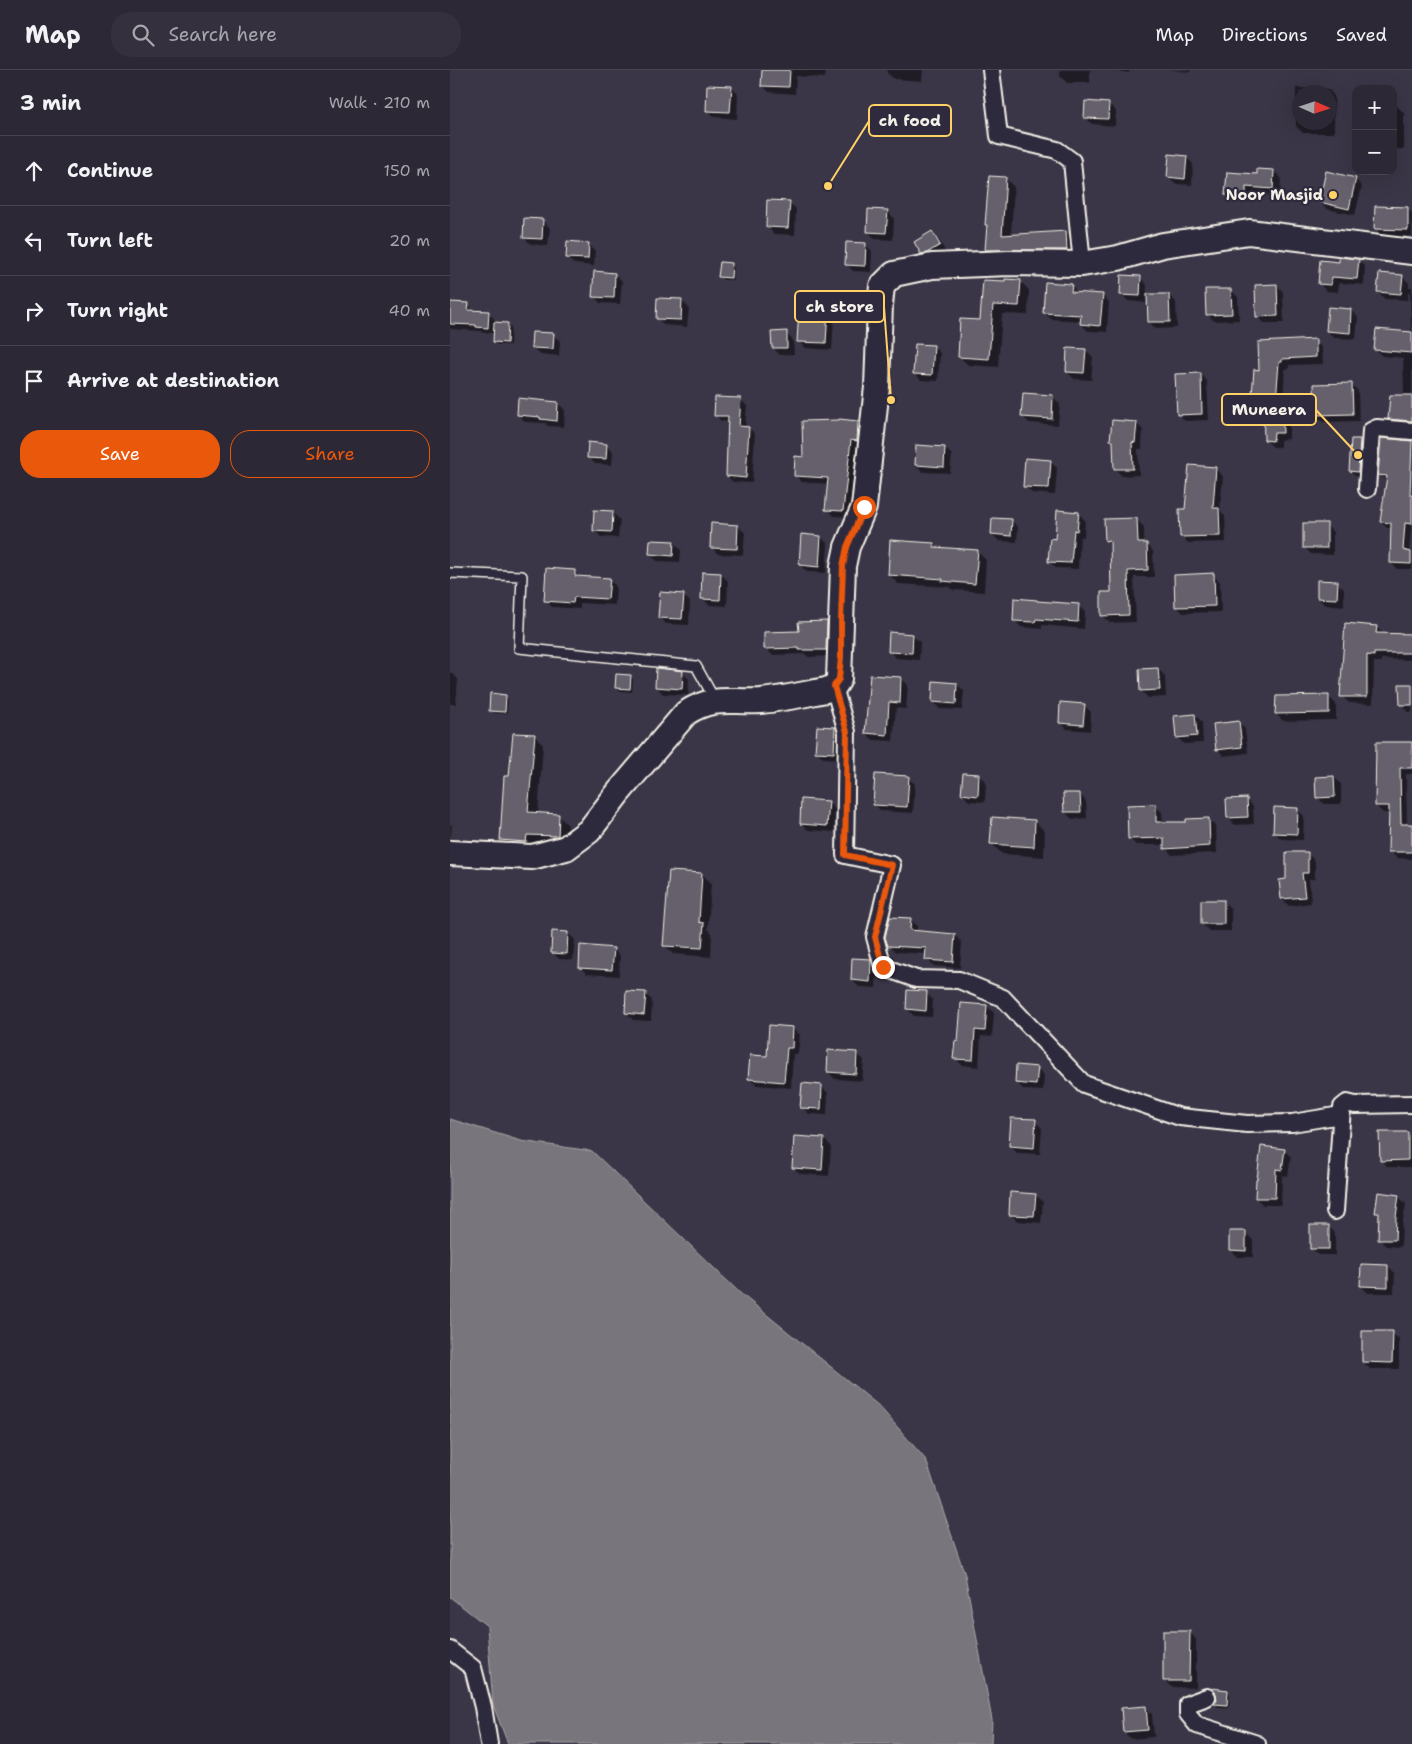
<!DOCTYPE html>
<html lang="en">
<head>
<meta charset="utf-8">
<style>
  body { margin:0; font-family:"Shantell Sans",sans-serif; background:#34303d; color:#f1f3f6 }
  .controls { position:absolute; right:15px; top:15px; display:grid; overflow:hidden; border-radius:10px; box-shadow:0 5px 20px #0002 }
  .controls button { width:45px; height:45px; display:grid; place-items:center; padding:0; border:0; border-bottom:1px solid #484450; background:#2c2835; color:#f1f3f6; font:25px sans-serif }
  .compass { position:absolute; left:842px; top:15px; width:45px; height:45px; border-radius:50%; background:#2c2835; box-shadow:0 5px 20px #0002; rotate:93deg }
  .stop { position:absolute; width:15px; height:15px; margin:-11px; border:4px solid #ea580c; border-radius:50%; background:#fff }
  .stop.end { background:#ea580c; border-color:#fff; box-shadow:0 1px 5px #0008 }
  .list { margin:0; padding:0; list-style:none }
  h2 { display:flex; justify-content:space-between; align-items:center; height:65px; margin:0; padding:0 20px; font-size:21px }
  h2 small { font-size:16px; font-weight:400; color:#a6a6ad }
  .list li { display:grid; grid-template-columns:32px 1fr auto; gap:15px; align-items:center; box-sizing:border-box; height:70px; padding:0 20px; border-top:1px solid #484450 }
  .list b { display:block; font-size:19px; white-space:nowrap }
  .list em { font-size:16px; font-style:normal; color:#a6a6ad }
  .actions { display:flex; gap:10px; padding:15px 20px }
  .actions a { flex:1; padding:11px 0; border:1px solid #ea580c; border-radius:20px; text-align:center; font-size:18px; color:#ea580c }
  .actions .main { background:#ea580c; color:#fff }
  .icon { flex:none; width:28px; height:28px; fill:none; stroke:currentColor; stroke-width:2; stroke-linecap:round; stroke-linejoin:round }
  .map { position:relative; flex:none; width:962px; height:1674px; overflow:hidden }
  header { display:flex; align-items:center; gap:30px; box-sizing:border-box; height:70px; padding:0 25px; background:#2c2835; border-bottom:1px solid #484450 }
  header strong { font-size:24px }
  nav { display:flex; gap:28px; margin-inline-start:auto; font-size:18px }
  .search { width:350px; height:45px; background:#34303d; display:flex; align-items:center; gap:12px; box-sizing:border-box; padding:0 18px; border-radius:20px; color:#a6a6ad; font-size:19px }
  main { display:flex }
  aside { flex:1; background:#2c2835 }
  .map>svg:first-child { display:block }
  .water { fill:#78747b; stroke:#aaa6a7 }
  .shadow { fill:#0007; fill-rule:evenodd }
  .building { fill:#65616c; stroke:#f4f1e8 }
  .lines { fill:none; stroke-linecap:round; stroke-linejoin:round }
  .lane-casing { stroke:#f4f1e8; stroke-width:12 }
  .street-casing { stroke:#f4f1e8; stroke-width:20 }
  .secondary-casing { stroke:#f4f1e8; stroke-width:28 }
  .lane { stroke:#2f2a3d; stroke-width:9 }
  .street { stroke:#2f2a3d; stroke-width:16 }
  .secondary { stroke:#2f2a3d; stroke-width:24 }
  .route { stroke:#ea580c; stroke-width:6 }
  .poi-dot { fill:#ffd166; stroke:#2f2a3d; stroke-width:2 }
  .labels { text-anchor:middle; stroke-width:4.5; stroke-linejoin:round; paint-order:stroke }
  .poi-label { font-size:15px; font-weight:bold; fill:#f4f1e8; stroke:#2f2a3d; text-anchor:end }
  .leader { fill:none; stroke:#ffd166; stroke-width:2 }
  .callout-dot { fill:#ffd166; stroke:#2f2a3d; stroke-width:2 }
  .callout { fill:#2f2a3d; stroke:#ffd166; stroke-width:2 }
  .callout-label { font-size:16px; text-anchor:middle; font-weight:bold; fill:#f4f1e8 }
</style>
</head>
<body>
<header>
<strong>Map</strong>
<div class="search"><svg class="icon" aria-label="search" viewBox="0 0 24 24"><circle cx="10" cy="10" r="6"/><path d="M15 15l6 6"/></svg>Search here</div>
<nav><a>Map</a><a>Directions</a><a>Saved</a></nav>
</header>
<main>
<aside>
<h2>3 min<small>Walk · 210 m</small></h2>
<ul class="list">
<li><svg class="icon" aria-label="ahead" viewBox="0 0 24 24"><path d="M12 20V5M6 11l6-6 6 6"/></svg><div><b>Continue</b></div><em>150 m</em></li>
<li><svg class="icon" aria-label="left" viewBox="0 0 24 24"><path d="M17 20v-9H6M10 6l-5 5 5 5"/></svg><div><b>Turn left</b></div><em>20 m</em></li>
<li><svg class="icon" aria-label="right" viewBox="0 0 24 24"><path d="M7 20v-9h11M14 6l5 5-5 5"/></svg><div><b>Turn right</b></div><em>40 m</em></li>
<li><svg class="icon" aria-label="arrive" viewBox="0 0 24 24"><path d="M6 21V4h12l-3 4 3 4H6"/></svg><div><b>Arrive at destination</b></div></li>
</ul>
<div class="actions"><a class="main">Save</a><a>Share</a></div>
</aside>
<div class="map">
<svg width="962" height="1674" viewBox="0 0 962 1674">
  <rect width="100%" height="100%" fill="#3b3647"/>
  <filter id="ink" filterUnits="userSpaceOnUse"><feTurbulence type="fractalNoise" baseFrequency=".02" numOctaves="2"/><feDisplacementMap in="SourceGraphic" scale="10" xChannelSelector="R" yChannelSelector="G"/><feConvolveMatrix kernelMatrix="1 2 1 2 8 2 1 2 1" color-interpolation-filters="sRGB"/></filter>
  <g filter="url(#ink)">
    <path class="water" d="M 0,1049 L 71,1071 L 142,1081 L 290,1223 L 429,1336 L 476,1390 L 515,1505 L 542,1650 L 541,1674 L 58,1674 L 43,1635 L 37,1556 L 0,1527 Z"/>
    <g class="shadow">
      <path d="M 313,0 L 376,0 L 375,8 L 346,6 L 345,24 L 319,22 L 312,15 Z"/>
      <path d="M 437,0 L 473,0 L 472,11 L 444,9 L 437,3 Z"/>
      <path d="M 610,0 L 640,0 L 640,13 L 617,13 L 610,6 Z"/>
      <path d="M 660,0 L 679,0 L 679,3 Z"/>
      <path d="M 719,0 L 740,0 L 740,2 Z"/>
      <path d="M 281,17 L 288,24 L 287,49 L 264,47 L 257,40 Z"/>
      <path d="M 846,18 L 878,19 L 884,26 L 884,63 L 853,63 L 846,56 ZM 849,22 L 879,22 L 879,52 L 849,52 Z"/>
      <path d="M 659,34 L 666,41 L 665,56 L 642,54 L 635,47 Z"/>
      <path d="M 943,36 L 947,36 L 954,43 L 954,79 L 943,79 Z"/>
      <path d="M 736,87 L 743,94 L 742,115 L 725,114 L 718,107 Z"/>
      <path d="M 824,101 L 831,108 L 830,125 L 803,124 L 802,132 L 783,131 L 776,124 L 808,106 Z"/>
      <path d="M 555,108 L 564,117 L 561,166 L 616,162 L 625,171 L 626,188 L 545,189 L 536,180 L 538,156 L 536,154 Z"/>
      <path d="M 905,109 L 912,116 L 905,145 L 877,139 L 870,132 Z"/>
      <path d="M 339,132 L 346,139 L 345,165 L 324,164 L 317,157 Z"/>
      <path d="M 957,138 L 962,143 L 962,166 L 932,166 L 926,159 Z"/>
      <path d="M 437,141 L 444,148 L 443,170 L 425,169 L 418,162 Z"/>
      <path d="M 93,151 L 100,158 L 98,176 L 81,174 L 74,168 Z"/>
      <path d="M 482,163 L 489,170 L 496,183 L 484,189 L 479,191 L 472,184 Z"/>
      <path d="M 138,174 L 145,181 L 144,196 L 124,194 L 117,188 Z"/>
      <path d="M 415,174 L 422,181 L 421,202 L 403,201 L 396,194 Z"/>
      <path d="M 908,190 L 915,197 L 914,215 L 889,213 L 888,222 L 876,221 L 870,214 L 890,193 Z"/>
      <path d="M 281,194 L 284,197 L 284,210 L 273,210 L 270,207 Z"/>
      <path d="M 165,204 L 172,211 L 170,234 L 150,233 L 144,226 Z"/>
      <path d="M 952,206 L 959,213 L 959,217 L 962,217 L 962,357 L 947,355 L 940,348 L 954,326 L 953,288 L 932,286 L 925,279 L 961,263 L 960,222 L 958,222 L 958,230 L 935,229 L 928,222 Z"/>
      <path d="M 691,208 L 697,215 L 696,233 L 678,231 L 671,224 Z"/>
      <path d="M 534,211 L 570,211 L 579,220 L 578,245 L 552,244 L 548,297 L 518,295 L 509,286 L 531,252 Z"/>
      <path d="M 621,215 L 628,223 L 652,225 L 659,232 L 657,262 L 638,261 L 631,254 L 632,251 L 601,249 L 594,242 Z"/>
      <path d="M 827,215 L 833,222 L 834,253 L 814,253 L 808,247 Z"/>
      <path d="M 781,220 L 788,227 L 789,250 L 764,251 L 757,244 Z"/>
      <path d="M 719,225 L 726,232 L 727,258 L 706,259 L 699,252 Z"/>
      <path d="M 232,231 L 239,238 L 237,257 L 214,255 L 207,248 Z"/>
      <path d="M 0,233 L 18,234 L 24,242 L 39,243 L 44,249 L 44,253 L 58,254 L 61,257 L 60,275 L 48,275 L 44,272 L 45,263 L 33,263 L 31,261 L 0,259 Z"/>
      <path d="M 901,240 L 908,247 L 906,269 L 884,268 L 877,261 Z"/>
      <path d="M 377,241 L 384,248 L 382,280 L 355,278 L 348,271 Z"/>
      <path d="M 336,263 L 343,270 L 344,284 L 330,285 L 323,278 Z"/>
      <path d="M 103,265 L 110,271 L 109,286 L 89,284 L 82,277 Z"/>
      <path d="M 865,271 L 872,278 L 873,294 L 839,295 L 839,299 L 835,299 L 832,346 L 839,352 L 839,369 L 830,370 L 830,377 L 823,377 L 816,370 L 814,332 L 810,331 L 803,324 L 810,301 L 810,273 Z"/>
      <path d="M 483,276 L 490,283 L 488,311 L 471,310 L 464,303 Z"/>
      <path d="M 636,280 L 643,287 L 641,310 L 624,309 L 617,302 Z"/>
      <path d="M 751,304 L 757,311 L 759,350 L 735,351 L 728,344 Z"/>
      <path d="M 901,314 L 908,321 L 909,351 L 873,352 L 866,345 Z"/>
      <path d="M 603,327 L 610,334 L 608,355 L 579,353 L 572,346 Z"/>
      <path d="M 290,329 L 297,336 L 295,358 L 299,358 L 305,364 L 302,413 L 283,412 L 277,406 L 279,352 L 271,351 L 265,345 Z"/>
      <path d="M 108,333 L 115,340 L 114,357 L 98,356 L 95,353 L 75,352 L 69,345 Z"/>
      <path d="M 408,352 L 415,359 L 413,377 L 408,377 L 400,447 L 384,446 L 377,439 L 379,414 L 352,412 L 345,405 L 354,388 Z"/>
      <path d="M 686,353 L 693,360 L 692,379 L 688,379 L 689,405 L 672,406 L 665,399 L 665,373 L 661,370 Z"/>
      <path d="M 910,370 L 917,377 L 915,408 L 907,407 L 900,400 Z"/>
      <path d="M 961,372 L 962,459 L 961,459 L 959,483 L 962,485 L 962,499 L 947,499 L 941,493 L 942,458 L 937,458 L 931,452 L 937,411 L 929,404 Z"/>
      <path d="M 156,375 L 163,382 L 162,395 L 145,394 L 138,387 Z"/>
      <path d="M 495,378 L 502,385 L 500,403 L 473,402 L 466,395 Z"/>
      <path d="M 600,391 L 607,398 L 605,425 L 582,423 L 575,416 Z"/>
      <path d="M 766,399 L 773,406 L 770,440 L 775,446 L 776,472 L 738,473 L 732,466 L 737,440 Z"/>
      <path d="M 163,443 L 170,450 L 168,468 L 151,467 L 144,460 Z"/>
      <path d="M 628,443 L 635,450 L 634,467 L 630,467 L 628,499 L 606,498 L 599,491 L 606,470 Z"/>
      <path d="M 561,450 L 568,457 L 567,472 L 549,471 L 542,464 Z"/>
      <path d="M 687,450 L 694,457 L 694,474 L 696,474 L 703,481 L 704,507 L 684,507 L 686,552 L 660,553 L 653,546 L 662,523 L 661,475 L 656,470 Z"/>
      <path d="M 876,455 L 883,462 L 883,485 L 861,484 L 854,477 Z"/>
      <path d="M 288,456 L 295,463 L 293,485 L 268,484 L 261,477 Z"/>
      <path d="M 371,467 L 378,474 L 376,503 L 357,502 L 350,495 Z"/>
      <path d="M 224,473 L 231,480 L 230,492 L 207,491 L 200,484 Z"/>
      <path d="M 484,475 L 487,478 L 527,481 L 536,490 L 534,522 L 503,520 L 500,517 L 448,514 L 439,504 Z"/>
      <path d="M 125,502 L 131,508 L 159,510 L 166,516 L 165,535 L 130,533 L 130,539 L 102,537 L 95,530 Z"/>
      <path d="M 271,504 L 278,511 L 277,536 L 259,535 L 252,528 Z"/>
      <path d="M 763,505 L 770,512 L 771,542 L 733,543 L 726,536 Z"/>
      <path d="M 887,512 L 894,519 L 894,536 L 875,535 L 868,528 Z"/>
      <path d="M 233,525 L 240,532 L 239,555 L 216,554 L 209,547 Z"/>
      <path d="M 588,533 L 628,535 L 635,542 L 634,559 L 592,555 L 592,559 L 571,557 L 564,550 Z"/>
      <path d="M 377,552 L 384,559 L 383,586 L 358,587 L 355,584 L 322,585 L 316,578 L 350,562 Z"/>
      <path d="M 926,557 L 934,564 L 962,565 L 962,590 L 931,589 L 931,592 L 924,592 L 923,634 L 899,633 L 892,626 Z"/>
      <path d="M 463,566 L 470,572 L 469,590 L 446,588 L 439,581 Z"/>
      <path d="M 708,599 L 715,606 L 716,627 L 698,628 L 691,621 Z"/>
      <path d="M 0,602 L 8,609 L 6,634 L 0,634 Z"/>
      <path d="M 232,602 L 239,609 L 238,625 L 213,624 L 207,617 Z"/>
      <path d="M 180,606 L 183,609 L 182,622 L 170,621 L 167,618 Z"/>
      <path d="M 451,608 L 458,615 L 456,639 L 446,638 L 443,671 L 423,670 L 416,663 Z"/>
      <path d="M 507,614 L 514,621 L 512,640 L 490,639 L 483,632 Z"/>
      <path d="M 962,615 L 962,642 L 958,642 L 951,635 Z"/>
      <path d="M 55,626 L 58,629 L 57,644 L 43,643 L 40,640 Z"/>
      <path d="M 879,627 L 886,634 L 886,650 L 833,651 L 826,644 Z"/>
      <path d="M 634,635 L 641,642 L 640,661 L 617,659 L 610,652 Z"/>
      <path d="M 745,645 L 752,652 L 753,673 L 734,674 L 727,667 Z"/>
      <path d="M 788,652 L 795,659 L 798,683 L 774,686 L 767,679 Z"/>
      <path d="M 385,658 L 392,665 L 390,689 L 373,688 L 366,681 Z"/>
      <path d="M 84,665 L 93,675 L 88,744 L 108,746 L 118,755 L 116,775 L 86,774 L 85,780 L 60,779 L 51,769 L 60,707 Z"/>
      <path d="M 962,673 L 962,704 L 956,704 L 957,756 L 962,756 L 962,789 L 947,788 L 940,781 L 940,743 L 933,743 L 926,736 Z"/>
      <path d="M 529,705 L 536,712 L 535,732 L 519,731 L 512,724 Z"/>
      <path d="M 884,707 L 891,714 L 891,734 L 874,734 L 867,727 Z"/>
      <path d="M 458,708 L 465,714 L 463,743 L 431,741 L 424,734 Z"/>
      <path d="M 629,724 L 636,731 L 637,748 L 622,749 L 615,742 Z"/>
      <path d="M 796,729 L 803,736 L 804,754 L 785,755 L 778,748 Z"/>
      <path d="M 378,732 L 385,739 L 384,762 L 358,760 L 351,753 Z"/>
      <path d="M 705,736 L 712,742 L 713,754 L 738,754 L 759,750 L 766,756 L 767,783 L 722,785 L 715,778 L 715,775 L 686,775 L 679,768 Z"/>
      <path d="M 847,739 L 854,746 L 853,770 L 831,769 L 824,762 Z"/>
      <path d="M 585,751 L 595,762 L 594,787 L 552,784 L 541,773 Z"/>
      <path d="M 0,754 L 2,755 L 0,773 Z"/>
      <path d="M 858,784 L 865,791 L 865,809 L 859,809 L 861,833 L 839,836 L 832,829 Z"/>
      <path d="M 252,804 L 261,813 L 258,859 L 262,863 L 261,887 L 223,884 L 214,875 Z"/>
      <path d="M 774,832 L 781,839 L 781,861 L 759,861 L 752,854 Z"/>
      <path d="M 460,849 L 467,856 L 467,862 L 505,865 L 512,872 L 510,898 L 484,896 L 477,889 L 477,884 L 446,882 L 439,875 Z"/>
      <path d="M 118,863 L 125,870 L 123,890 L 109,889 L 102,882 Z"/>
      <path d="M 163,879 L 170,886 L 169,906 L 137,904 L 130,897 Z"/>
      <path d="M 420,890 L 427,897 L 426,918 L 409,917 L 402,910 Z"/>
      <path d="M 476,923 L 483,930 L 482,947 L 464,946 L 457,939 Z"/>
      <path d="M 195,924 L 202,930 L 201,951 L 183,950 L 176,943 Z"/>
      <path d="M 537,936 L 544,943 L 542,967 L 531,966 L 529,997 L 512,995 L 505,988 Z"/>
      <path d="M 343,958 L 350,965 L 348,984 L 343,984 L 341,1018 L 306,1015 L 299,1008 Z"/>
      <path d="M 407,984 L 414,990 L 412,1011 L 385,1009 L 378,1002 Z"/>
      <path d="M 587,998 L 594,1005 L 593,1021 L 574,1020 L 567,1013 Z"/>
      <path d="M 371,1016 L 378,1023 L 377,1045 L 359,1044 L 352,1037 Z"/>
      <path d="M 585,1051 L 592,1058 L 590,1084 L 567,1083 L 560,1076 Z"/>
      <path d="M 957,1063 L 962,1068 L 962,1097 L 938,1097 L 931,1090 Z"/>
      <path d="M 374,1069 L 381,1076 L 379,1106 L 350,1104 L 343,1097 Z"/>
      <path d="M 834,1080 L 841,1087 L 838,1106 L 832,1105 L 831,1135 L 813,1135 L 806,1128 Z"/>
      <path d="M 586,1125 L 593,1132 L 591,1153 L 567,1151 L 560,1144 Z"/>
      <path d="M 949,1127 L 956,1134 L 952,1155 L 951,1177 L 936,1176 L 929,1169 L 930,1146 L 926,1142 Z"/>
      <path d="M 878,1156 L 885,1163 L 885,1185 L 868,1185 L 861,1178 Z"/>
      <path d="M 796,1163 L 803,1170 L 803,1187 L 787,1187 L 780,1180 Z"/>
      <path d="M 938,1196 L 945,1203 L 944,1223 L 918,1223 L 911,1216 Z"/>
      <path d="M 942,1263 L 949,1269 L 949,1299 L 920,1299 L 913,1292 Z"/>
      <path d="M 739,1562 L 746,1569 L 746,1618 L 721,1617 L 714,1610 Z"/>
      <path d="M 777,1621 L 780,1624 L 779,1638 L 768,1637 L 765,1634 Z"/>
      <path d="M 695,1637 L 702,1644 L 704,1667 L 681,1669 L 674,1662 Z"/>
    </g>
    <g class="building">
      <path d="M 312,0 L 340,0 L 339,17 L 311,16 Z"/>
      <path d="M 257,15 L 282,16 L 280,42 L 256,41 Z"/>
      <path d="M 635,31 L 659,33 L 658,49 L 634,48 Z"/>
      <path d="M 719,84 L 737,86 L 735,109 L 717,107 Z"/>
      <path d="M 807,99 L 824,100 L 823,119 L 796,117 L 796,126 L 775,125 L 777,102 L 807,104 Z"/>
      <path d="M 876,101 L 906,108 L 899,139 L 869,132 Z"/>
      <path d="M 539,106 L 556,107 L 552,165 L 616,161 L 617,180 L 535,180 L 537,155 L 535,155 Z"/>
      <path d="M 317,130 L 340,131 L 338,158 L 316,157 Z"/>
      <path d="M 925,136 L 958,137 L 958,160 L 924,159 Z"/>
      <path d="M 418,139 L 438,140 L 436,163 L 417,162 Z"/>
      <path d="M 74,148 L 93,149 L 92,169 L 73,168 Z"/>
      <path d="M 482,161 L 490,175 L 477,183 L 471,184 L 464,172 Z"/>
      <path d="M 117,171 L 139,173 L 138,189 L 116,188 Z"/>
      <path d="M 396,172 L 416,173 L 415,196 L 395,195 Z"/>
      <path d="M 889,187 L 909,189 L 907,209 L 882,207 L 881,215 L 868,214 L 870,190 L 889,192 Z"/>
      <path d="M 270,192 L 282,193 L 281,208 L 268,207 Z"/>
      <path d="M 144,201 L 165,203 L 164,228 L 142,227 Z"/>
      <path d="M 929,203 L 953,205 L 951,224 L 927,222 Z"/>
      <path d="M 671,205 L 691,206 L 690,226 L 670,225 Z"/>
      <path d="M 555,209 L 571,210 L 569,236 L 543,235 L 539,289 L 508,287 L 510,249 L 530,250 L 533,210 L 555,211 Z"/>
      <path d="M 595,212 L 622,214 L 621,222 L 653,224 L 650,256 L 630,254 L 631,245 L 593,243 Z"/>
      <path d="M 827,214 L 828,246 L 806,247 L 805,215 Z"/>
      <path d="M 755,219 L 781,219 L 782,244 L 756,245 Z"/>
      <path d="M 697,224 L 719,224 L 720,252 L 698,252 Z"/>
      <path d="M 207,228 L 232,229 L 231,250 L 206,249 Z"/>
      <path d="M 0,232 L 19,233 L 18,240 L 39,241 L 38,258 L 26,257 L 26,255 L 0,254 Z"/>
      <path d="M 878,237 L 901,239 L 900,263 L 876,261 Z"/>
      <path d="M 349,238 L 378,240 L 376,273 L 347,272 Z"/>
      <path d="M 44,252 L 58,253 L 57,273 L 43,272 Z"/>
      <path d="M 926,259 L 962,262 L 962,283 L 924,280 Z"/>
      <path d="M 337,261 L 337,278 L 322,278 L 321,262 Z"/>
      <path d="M 82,262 L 104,263 L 103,279 L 81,278 Z"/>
      <path d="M 866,269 L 866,287 L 832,289 L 832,292 L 829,292 L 825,344 L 832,344 L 833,363 L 824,363 L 823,371 L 814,370 L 813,326 L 802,325 L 804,299 L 809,300 L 808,272 Z"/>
      <path d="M 465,274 L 484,275 L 482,305 L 463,304 Z"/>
      <path d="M 617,278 L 636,279 L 634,303 L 616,302 Z"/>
      <path d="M 751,303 L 752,344 L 727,345 L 725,304 Z"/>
      <path d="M 902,313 L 903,344 L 865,345 L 864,314 Z"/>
      <path d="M 573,323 L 603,325 L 602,349 L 571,347 Z"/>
      <path d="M 940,325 L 962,325 L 962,351 L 938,349 Z"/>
      <path d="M 265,327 L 291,328 L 289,356 L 299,357 L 296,408 L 276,406 L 278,346 L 264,346 Z"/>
      <path d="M 68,328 L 108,332 L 107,351 L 90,349 L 90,347 L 67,345 Z"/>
      <path d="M 389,349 L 408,351 L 407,371 L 401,370 L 393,441 L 375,440 L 378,408 L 344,406 L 345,386 L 353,387 L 352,351 L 389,350 Z"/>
      <path d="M 662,350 L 687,352 L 685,373 L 682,372 L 683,399 L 664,399 L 663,371 L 660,370 Z"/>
      <path d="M 931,368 L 962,371 L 960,425 L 962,425 L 962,454 L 955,453 L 953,480 L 961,482 L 961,494 L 940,493 L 941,453 L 930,452 L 937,406 L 928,405 Z"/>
      <path d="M 901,369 L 910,369 L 908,402 L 899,401 Z"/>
      <path d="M 138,372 L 157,374 L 156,389 L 137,388 Z"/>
      <path d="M 466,375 L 495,377 L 494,397 L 465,395 Z"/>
      <path d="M 575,388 L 601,390 L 599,418 L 573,417 Z"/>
      <path d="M 739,395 L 766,397 L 763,438 L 769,438 L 770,466 L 730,467 L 729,439 L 735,439 Z"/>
      <path d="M 144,440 L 163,441 L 162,462 L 143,461 Z"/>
      <path d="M 607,440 L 629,442 L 627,461 L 624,460 L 621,493 L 598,492 L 600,468 L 605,469 Z"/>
      <path d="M 542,448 L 562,449 L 561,466 L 541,464 Z"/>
      <path d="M 687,448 L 688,473 L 697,473 L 698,500 L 678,501 L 679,545 L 651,546 L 651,522 L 661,522 L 660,470 L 655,471 L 654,449 Z"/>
      <path d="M 261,453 L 288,455 L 287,479 L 260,478 Z"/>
      <rect x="853" y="453" width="24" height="25"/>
      <path d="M 351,464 L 371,466 L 369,497 L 349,495 Z"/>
      <path d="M 200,470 L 224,471 L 223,486 L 199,484 Z"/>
      <path d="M 440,470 L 484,473 L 484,477 L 528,480 L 525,514 L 492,511 L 493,509 L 438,505 Z"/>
      <path d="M 96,498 L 125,500 L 125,506 L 160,508 L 158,529 L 124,527 L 123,533 L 94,531 Z"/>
      <path d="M 252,502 L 271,503 L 270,530 L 251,529 Z"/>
      <path d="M 764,503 L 765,536 L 725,537 L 724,505 Z"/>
      <path d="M 867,510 L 888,511 L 887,529 L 867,528 Z"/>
      <path d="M 210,522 L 234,524 L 232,549 L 208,548 Z"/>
      <path d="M 564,528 L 587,530 L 587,531 L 629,534 L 628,552 L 586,549 L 585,552 L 563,551 Z"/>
      <path d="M 377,551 L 376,580 L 349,580 L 349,578 L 314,579 L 314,562 L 349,561 L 348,552 Z"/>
      <path d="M 895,553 L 927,556 L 926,563 L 962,564 L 962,583 L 924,583 L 924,586 L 917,585 L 917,627 L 890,627 Z"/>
      <path d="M 439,562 L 463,564 L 462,583 L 438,582 Z"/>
      <path d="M 206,598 L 233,601 L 232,619 L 205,617 Z"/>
      <path d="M 708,598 L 710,620 L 690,621 L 689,599 Z"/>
      <path d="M 166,604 L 181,605 L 180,619 L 165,618 Z"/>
      <path d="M 420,605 L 451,607 L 450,633 L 439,632 L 437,665 L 415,663 Z"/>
      <path d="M 483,611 L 507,613 L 506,634 L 482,632 Z"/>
      <path d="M 949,614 L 962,614 L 962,635 L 950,635 Z"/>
      <path d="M 40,623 L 56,625 L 55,642 L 39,641 Z"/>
      <path d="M 879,625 L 879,643 L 825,644 L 826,626 Z"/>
      <path d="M 610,632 L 635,634 L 633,655 L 609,653 Z"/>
      <path d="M 745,644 L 747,666 L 726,668 L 724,646 Z"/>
      <path d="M 789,651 L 792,677 L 766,680 L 763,654 Z"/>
      <path d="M 367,656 L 385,657 L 384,683 L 365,682 Z"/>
      <path d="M 63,663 L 85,664 L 78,742 L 109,744 L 108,766 L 77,765 L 76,772 L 50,770 L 54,706 L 59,706 Z"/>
      <path d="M 926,672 L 962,672 L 962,698 L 950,698 L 951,754 L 962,754 L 962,782 L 938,782 L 939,736 L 925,736 Z"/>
      <path d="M 513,703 L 529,704 L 528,726 L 511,724 Z"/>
      <path d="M 425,704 L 459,706 L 457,737 L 423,735 Z"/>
      <path d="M 884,706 L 885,727 L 866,728 L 865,707 Z"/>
      <path d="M 613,723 L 630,723 L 631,742 L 614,742 Z"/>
      <path d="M 797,728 L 798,747 L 777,748 L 776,729 Z"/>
      <path d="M 351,729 L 379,731 L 377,756 L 350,754 Z"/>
      <path d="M 706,734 L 706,752 L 736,752 L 736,749 L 759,748 L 760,776 L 714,779 L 714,768 L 678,769 L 677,735 Z"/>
      <path d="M 824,737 L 848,738 L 847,764 L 823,763 Z"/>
      <path d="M 542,747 L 585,750 L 584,777 L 540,774 Z"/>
      <path d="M 836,782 L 858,782 L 858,803 L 852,803 L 855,827 L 831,829 L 829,810 L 836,809 Z"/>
      <path d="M 219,801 L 252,803 L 249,852 L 254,853 L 252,878 L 213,876 Z"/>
      <rect x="751" y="830" width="23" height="24"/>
      <path d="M 440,847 L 461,848 L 460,860 L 505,864 L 503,892 L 475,890 L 476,878 L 438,876 L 435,867 Z"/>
      <path d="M 102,861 L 118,862 L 117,884 L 101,883 Z"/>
      <path d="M 130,875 L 164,878 L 162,900 L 129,898 Z"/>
      <path d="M 402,888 L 421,889 L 420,912 L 401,910 Z"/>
      <path d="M 457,920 L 477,921 L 476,941 L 456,939 Z"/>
      <path d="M 176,921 L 196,922 L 194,945 L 175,943 Z"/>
      <path d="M 511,933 L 537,935 L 535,961 L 525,960 L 523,990 L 503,989 L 505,971 L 508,972 Z"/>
      <path d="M 319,955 L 343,957 L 342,978 L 337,978 L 334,1012 L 298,1009 L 300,985 L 317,986 Z"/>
      <path d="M 378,980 L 407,982 L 406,1004 L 377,1002 Z"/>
      <path d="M 566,995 L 588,997 L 586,1015 L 565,1013 Z"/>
      <path d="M 352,1013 L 372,1015 L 371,1039 L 350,1038 Z"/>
      <path d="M 561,1048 L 586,1049 L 584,1078 L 559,1076 Z"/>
      <path d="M 929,1062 L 958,1062 L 958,1090 L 930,1091 Z"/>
      <path d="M 344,1066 L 374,1068 L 372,1100 L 342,1098 Z"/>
      <path d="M 811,1076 L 835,1079 L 832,1100 L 826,1099 L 825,1128 L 805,1128 L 806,1109 L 807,1109 Z"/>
      <path d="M 560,1122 L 586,1124 L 584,1146 L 559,1145 Z"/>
      <path d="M 928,1122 L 949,1125 L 946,1147 L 945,1170 L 928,1170 L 929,1143 L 925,1143 Z"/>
      <rect x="860" y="1155" width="19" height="24"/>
      <path d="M 779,1161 L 796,1161 L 796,1181 L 779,1180 Z"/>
      <path d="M 911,1194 L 938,1195 L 938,1217 L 910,1216 Z"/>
      <path d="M 912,1261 L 943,1261 L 942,1293 L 912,1292 Z"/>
      <path d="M 713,1561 L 740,1561 L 739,1611 L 713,1611 Z"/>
      <path d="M 762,1618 L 778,1620 L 777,1635 L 764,1634 L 767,1629 L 766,1624 Z"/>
      <path d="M 696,1636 L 698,1660 L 673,1662 L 671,1638 Z"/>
    </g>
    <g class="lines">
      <g class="lane-casing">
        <path id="lane" d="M 0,503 L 72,506 L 69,578 L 246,596 L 265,630"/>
      </g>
      <g class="street-casing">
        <g id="street">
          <path d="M 541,0 L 549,66 L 607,80 L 622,91 L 632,194"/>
          <path d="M 917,419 L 921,361 L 927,358 L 962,361"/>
          <path d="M 384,617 L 397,662 L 395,785 L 442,795 L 425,867 L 433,897 L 466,909 L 509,910 L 553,928 L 634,1014 L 730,1047 L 797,1054 L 842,1053 L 891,1045"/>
          <path d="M 885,1141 L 892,1037 L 897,1033 L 905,1035 L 962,1034"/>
          <path d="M 0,1580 L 23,1598 L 33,1637 L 39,1674"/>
          <path d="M 757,1627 L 738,1634 L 738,1644 L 747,1655 L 807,1674"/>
        </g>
      </g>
      <g class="secondary-casing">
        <path id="secondary" d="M 0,783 L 82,787 L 116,778 L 139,761 L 168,723 L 236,643 C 264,625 281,633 311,631 C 333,629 355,624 376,620 L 384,617 L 389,609 L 393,496 L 397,477 L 414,437 L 427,317 L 430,235 L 432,216 L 444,204 L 482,196 L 559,193 L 632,194 L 668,188 L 713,175 L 799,162 L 962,182"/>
      </g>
      <use href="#lane" class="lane"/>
      <use href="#street" class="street"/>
      <use href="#secondary" class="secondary"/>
    </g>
  </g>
  <g class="lines" filter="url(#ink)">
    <path class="route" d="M 414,437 L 397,477 L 393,496 L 391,551 L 391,587 L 389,609 L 384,616 L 397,662 L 395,785 L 442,795 L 425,867 L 433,897"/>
  </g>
  <circle class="poi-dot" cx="883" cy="125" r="5"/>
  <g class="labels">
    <g class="poi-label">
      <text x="873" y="130">Noor Masjid</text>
    </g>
  </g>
  <path class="leader" d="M378 116L419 51M441 330L434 237M908 385L866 340"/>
  <g class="callout-dot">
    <circle cx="378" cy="116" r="5"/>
    <circle cx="441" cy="330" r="5"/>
    <circle cx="908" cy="385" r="5"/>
  </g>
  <g class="callout">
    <rect x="419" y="35" width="82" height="31" rx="5"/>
    <rect x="345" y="221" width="89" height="31" rx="5"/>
    <rect x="772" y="324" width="94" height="31" rx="5"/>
  </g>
  <g class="callout-label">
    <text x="460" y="56">ch food</text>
    <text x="390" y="242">ch store</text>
    <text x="819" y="345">Muneera</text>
  </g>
</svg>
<div class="controls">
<button>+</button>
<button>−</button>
</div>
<svg class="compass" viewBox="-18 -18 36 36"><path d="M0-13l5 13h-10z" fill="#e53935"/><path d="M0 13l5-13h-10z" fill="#a6a6ad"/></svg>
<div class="stop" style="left:414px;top:437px"></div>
<div class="stop end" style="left:433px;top:897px"></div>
</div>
</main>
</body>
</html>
